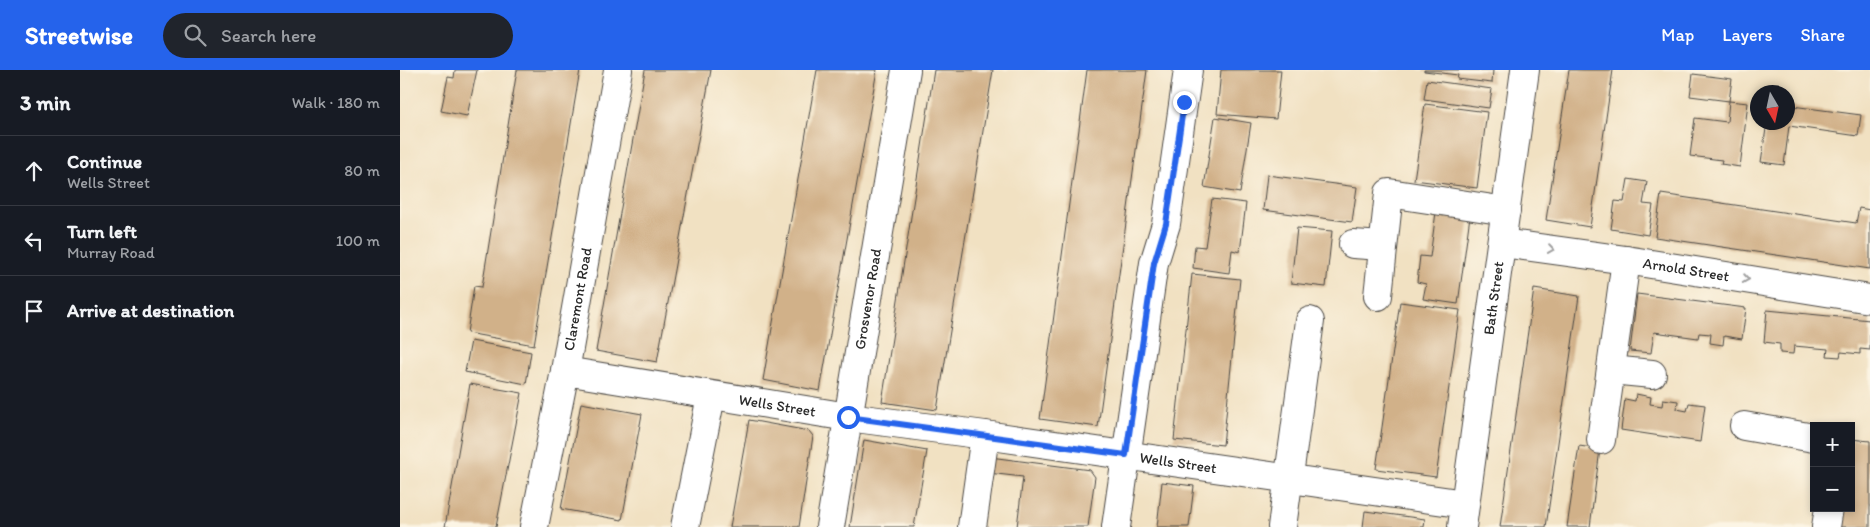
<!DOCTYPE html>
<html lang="en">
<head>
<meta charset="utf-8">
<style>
  body { margin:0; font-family:Itim,sans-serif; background:#20242c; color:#f1f3f6 }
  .controls { position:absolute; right:15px; bottom:15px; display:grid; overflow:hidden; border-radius:0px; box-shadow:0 2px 8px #0003 }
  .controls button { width:45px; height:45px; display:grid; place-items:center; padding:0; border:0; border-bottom:1px solid #363941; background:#171b24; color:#f1f3f6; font:25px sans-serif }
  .compass { position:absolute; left:1350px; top:15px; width:45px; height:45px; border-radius:50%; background:#171b24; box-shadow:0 2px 8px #0003; rotate:171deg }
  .stop { position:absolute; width:15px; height:15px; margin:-11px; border:4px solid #2563eb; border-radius:50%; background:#fff }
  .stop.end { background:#2563eb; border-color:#fff; box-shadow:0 1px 5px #0008 }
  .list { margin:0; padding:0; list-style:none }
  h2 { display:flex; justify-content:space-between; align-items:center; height:65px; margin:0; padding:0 20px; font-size:21px }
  h2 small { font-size:16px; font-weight:400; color:#9ea1a6 }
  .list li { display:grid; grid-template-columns:32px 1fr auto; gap:15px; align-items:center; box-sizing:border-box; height:70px; padding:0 20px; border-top:1px solid #363941 }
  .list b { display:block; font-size:19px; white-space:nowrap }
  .list p { margin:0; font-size:16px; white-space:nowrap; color:#9ea1a6 }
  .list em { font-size:16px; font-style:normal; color:#9ea1a6 }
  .icon { flex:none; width:28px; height:28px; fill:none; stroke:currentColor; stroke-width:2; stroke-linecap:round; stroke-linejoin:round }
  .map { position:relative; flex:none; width:1470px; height:457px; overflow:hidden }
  header { display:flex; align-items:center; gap:30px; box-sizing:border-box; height:70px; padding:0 25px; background:#2563eb; color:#fff }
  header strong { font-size:24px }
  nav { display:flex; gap:28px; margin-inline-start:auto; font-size:18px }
  .search { width:350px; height:45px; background:#20242c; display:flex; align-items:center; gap:12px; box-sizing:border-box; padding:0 18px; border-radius:28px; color:#9ea1a6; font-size:19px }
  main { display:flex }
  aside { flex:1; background:#171b24 }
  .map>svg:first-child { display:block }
  .building { fill:#d1b189 }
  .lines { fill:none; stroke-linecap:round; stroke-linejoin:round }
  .minor-casing { stroke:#494642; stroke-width:30 }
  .minor { stroke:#fff; stroke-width:28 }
  .oneway { stroke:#a0a0a0 }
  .route { stroke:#2563eb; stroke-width:6 }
  .labels { text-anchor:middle; stroke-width:4; stroke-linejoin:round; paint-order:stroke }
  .street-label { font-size:15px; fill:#2b2b2b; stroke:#fcf5e5 }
</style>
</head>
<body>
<header>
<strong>Streetwise</strong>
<div class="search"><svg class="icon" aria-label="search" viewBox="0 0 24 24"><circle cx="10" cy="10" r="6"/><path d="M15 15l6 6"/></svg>Search here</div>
<nav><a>Map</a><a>Layers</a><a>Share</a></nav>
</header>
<main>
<aside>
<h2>3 min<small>Walk · 180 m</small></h2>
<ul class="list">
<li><svg class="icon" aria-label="ahead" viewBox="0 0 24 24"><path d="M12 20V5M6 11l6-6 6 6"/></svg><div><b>Continue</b><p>Wells Street</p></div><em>80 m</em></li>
<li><svg class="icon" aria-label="left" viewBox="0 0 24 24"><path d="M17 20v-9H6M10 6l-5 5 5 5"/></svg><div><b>Turn left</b><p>Murray Road</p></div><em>100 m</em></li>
<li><svg class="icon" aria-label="arrive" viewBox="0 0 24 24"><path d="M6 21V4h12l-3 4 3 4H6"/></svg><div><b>Arrive at destination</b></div></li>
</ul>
</aside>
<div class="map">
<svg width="1470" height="457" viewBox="0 0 1470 457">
  <rect width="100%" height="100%" fill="#fcf5e5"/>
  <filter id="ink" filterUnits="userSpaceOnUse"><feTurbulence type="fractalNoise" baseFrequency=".02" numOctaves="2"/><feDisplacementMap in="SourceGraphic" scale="10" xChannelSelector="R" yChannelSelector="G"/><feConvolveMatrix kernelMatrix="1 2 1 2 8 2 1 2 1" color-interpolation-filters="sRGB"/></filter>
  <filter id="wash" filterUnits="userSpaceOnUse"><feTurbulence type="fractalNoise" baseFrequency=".0096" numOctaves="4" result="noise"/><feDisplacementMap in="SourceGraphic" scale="20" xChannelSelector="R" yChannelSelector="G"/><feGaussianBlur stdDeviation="1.12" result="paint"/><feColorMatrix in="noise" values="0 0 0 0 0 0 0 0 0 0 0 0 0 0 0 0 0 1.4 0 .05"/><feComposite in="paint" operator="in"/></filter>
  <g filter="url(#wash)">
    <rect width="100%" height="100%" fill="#f1e1c2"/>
    <g id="blocks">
      <g class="building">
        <path d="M 55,0 L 77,0 L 67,46 L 41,41 L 48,7 L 54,8 Z"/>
        <path d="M 117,0 L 180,0 L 134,275 L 67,263 L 74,216 L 82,217 Z"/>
        <path d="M 245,0 L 311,0 L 257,292 L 196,281 Z"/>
        <path d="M 417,0 L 477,0 L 420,321 L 363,310 Z"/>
        <path d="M 534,0 L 593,0 L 537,340 L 482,332 Z"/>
        <path d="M 687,0 L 747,0 L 698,357 L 640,349 Z"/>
        <path d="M 821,0 L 881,0 L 876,49 L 817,44 Z"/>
        <path d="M 1024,0 L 1093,0 L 1092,13 L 1057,9 L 1058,5 L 1024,1 Z"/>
        <path d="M 1169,0 L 1213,0 L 1190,157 L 1146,150 Z"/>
        <path d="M 1293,4 L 1332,9 L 1329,31 L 1290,26 Z"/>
        <path d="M 1027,10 L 1092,19 L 1089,38 L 1024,29 Z"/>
        <path d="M 1329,31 L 1348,33 L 1340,97 L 1321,94 L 1322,90 L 1290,86 L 1295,48 L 1327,52 Z"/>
        <path d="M 1025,34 L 1087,42 L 1077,118 L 1014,110 Z"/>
        <path d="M 1392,36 L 1461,45 L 1458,66 L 1389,56 L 1384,95 L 1361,92 L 1367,52 L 1388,52 L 1388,40 L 1391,40 Z"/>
        <path d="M 815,47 L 851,53 L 840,123 L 804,117 Z"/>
        <path d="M 867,105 L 957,117 L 952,152 L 863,140 Z"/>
        <path d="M 1228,109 L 1247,112 L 1243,134 L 1253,135 L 1248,165 L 1211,159 L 1215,131 L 1224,132 Z"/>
        <path d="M 1261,124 L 1456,153 L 1459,138 L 1470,140 L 1470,199 L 1255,167 Z"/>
        <path d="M 812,129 L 846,133 L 840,182 L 832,180 L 829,203 L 793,198 L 795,176 L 805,177 Z"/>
        <path d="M 1036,142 L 1070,146 L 1058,234 L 1023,229 L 1026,214 L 1017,212 L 1020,186 L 1030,187 Z"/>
        <path d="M 897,158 L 932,161 L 926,217 L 891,213 Z"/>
        <path d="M 792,204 L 840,209 L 823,375 L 774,370 Z"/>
        <path d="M 1134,219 L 1179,226 L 1146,457 L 1100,457 Z"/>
        <path d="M 1237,224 L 1346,238 L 1342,269 L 1324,266 L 1323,275 L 1310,273 L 1311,264 L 1299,263 L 1298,268 L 1254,262 L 1251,283 L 1230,281 Z"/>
        <path d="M 1000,232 L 1060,240 L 1036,407 L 976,399 Z"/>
        <path d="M 1367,240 L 1470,250 L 1470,280 L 1460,279 L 1460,284 L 1441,282 L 1440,287 L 1427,286 L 1428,279 L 1394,276 L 1393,284 L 1380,283 L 1380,274 L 1364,272 Z"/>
        <path d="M 71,271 L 131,282 L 126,314 L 65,302 Z"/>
        <path d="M 70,314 L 122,323 L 96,457 L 45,457 Z"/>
        <path d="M 1236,324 L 1251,327 L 1250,334 L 1262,336 L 1263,329 L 1278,331 L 1277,339 L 1287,341 L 1289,333 L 1305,335 L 1300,372 L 1221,360 L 1225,329 L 1235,331 Z"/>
        <path d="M 181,333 L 242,344 L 222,450 L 161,439 Z"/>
        <path d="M 349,350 L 409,361 L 413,366 L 399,457 L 330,457 Z"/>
        <path d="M 1451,369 L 1470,371 L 1470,457 L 1432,457 L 1435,438 L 1451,438 Z"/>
        <path d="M 464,370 L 527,381 L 514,457 L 450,457 Z"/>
        <path d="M 1179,376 L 1200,379 L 1190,457 L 1167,457 Z"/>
        <path d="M 590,387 L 690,400 L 695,407 L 688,457 L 617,457 L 623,407 L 588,403 Z"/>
        <path d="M 762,412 L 794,416 L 789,457 L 757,457 Z"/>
        <path d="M 965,441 L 1025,449 L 1024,457 L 963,457 Z"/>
      </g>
    </g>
  </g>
  <g filter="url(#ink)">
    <use href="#blocks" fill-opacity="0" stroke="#494642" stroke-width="1"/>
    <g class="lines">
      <g class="minor-casing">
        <g id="minor">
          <path id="s1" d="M 1102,173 L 1226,190 L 1470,229"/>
          <path d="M 953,174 L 983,176"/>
          <path d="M 978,226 L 989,123 L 1106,141"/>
          <path d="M 1211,300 L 1252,304"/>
          <path id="s2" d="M 165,301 L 448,347 L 585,365 L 1065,434"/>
          <path d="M 1344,356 L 1414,368"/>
          <path d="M 1201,370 L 1226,190"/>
          <path id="s3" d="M 134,457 L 165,301 L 218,0"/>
          <path d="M 285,457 L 311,326"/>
          <path id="s4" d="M 430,457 L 506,0"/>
          <path d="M 572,457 L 585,365"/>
          <path d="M 716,457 L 754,193 L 766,154 L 788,0"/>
          <path d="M 882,457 L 910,251"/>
          <path id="s5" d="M 1062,457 L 1125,0"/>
          <path d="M 1426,457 L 1429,438"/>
        </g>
      </g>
      <use href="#minor" class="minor"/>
    </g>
    <defs><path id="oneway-chevron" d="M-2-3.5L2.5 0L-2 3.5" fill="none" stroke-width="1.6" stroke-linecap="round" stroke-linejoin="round" transform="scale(1.25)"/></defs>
    <g class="oneway">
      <use href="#oneway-chevron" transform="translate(1151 179) rotate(8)"/>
      <use href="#oneway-chevron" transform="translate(1346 209) rotate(9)"/>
    </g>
  </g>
  <g class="lines" filter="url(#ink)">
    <path class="route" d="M 448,347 L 726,385 L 754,193 L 766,154 L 784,32"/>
  </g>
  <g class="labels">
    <g class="street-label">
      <text dy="5" stroke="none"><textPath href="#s1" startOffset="186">Arnold Street</textPath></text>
      <text dy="5" stroke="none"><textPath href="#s4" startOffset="231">Grosvenor Road</textPath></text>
      <text dy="5" stroke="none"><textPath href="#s3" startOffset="232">Claremont Road</textPath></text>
      <text dy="5" stroke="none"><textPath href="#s5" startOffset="231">Bath Street</textPath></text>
      <text dy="5" stroke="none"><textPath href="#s2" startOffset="215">Wells Street</textPath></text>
      <text dy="5" stroke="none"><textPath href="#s2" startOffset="620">Wells Street</textPath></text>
    </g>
  </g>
</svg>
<div class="controls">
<button>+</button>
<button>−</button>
</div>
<svg class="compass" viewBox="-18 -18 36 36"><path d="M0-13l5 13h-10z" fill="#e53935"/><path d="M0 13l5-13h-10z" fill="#9ea1a6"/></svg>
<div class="stop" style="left:448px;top:347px"></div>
<div class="stop end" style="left:784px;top:32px"></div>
</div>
</main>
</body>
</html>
